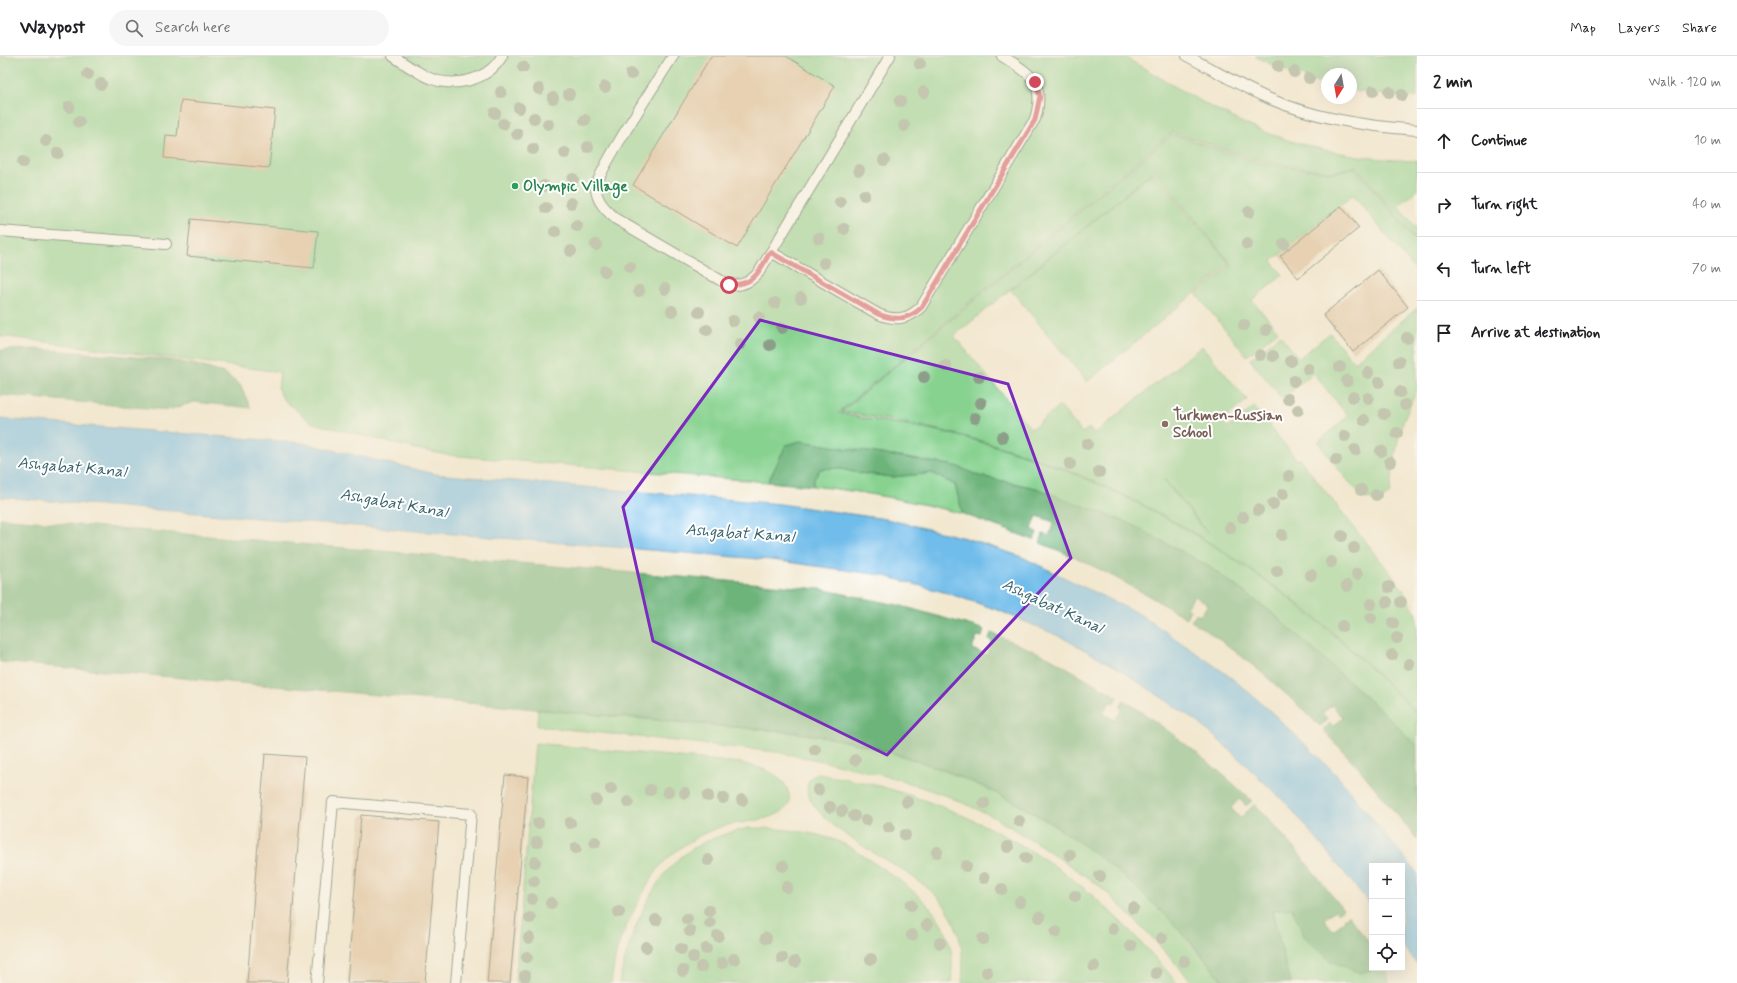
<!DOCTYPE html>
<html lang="en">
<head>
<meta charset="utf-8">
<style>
  body { margin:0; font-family:Mynerve,sans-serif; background:#f6f6f6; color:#202124 }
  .controls { position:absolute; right:12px; bottom:12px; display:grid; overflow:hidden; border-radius:0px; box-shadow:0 4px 16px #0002 }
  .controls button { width:36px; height:36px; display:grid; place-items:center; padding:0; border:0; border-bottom:1px solid #e0e0e0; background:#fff; color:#202124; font:20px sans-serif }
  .compass { position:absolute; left:1321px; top:12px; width:36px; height:36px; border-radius:50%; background:#fff; box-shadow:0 4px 16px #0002; rotate:191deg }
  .stop { position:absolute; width:12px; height:12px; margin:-9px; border:3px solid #d1495b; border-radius:50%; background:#fff }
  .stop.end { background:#d1495b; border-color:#fff; box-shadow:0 1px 4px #0008 }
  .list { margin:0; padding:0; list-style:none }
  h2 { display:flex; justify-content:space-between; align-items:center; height:52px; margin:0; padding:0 16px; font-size:17px }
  h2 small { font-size:13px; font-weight:400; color:#757577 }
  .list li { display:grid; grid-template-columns:26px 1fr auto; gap:12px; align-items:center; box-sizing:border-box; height:64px; padding:0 16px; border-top:1px solid #e0e0e0 }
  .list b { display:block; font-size:15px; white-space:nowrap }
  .list em { font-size:13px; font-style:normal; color:#757577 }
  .icon { flex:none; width:22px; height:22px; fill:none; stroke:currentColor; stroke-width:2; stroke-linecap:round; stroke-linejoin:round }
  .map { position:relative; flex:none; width:1417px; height:927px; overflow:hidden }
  header { display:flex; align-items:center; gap:24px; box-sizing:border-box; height:56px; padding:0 20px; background:#fff; border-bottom:1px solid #e0e0e0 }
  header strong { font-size:19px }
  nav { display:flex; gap:22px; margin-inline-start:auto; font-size:14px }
  .search { width:280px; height:36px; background:#f6f6f6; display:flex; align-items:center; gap:10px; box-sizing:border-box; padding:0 14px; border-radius:22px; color:#757577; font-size:15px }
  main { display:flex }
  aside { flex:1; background:#fff }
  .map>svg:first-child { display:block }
  .green { fill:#87d28f; stroke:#538862; fill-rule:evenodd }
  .forest { fill:#6db47a; stroke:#467857 }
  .water { fill:#70bcea; stroke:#487c8f }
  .building { fill:#d9b68e }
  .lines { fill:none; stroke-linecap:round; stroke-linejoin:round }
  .lane-casing { stroke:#3f574b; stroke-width:12 }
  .lane { stroke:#fff; stroke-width:10 }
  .tree { fill:#8c9e87 }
  .route { stroke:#d1495b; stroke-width:5 }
  .marked { fill:none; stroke:#7b2cbf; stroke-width:3; stroke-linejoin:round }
  .leisure-dot { fill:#2e9e5b; stroke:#fff; stroke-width:1.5 }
  .education-dot { fill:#8d6e63; stroke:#fff; stroke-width:1.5 }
  .labels { text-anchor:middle; stroke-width:4; stroke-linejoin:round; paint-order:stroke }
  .leisure-label { font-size:15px; font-weight:bold; fill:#27864d; stroke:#fff; text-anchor:start }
  .education-label { font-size:15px; font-weight:bold; fill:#785e54; stroke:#fff; text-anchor:start }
  .water-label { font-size:16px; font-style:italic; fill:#37636b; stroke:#fff }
</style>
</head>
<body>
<header>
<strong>Waypost</strong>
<div class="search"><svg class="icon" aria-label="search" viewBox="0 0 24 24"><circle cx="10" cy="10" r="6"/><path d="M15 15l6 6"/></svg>Search here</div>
<nav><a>Map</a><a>Layers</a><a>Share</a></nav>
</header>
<main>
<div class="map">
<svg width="1417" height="927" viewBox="0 0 1417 927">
  <rect width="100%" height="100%" fill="#fff"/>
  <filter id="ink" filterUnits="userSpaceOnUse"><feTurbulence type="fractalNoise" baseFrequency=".025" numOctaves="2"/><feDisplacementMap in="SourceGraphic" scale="8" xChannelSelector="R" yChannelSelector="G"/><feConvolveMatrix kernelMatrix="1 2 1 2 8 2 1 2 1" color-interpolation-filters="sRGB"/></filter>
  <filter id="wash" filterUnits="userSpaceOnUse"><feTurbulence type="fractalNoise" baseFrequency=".012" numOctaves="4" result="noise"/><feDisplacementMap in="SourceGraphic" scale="16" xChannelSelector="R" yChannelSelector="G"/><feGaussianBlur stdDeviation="0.9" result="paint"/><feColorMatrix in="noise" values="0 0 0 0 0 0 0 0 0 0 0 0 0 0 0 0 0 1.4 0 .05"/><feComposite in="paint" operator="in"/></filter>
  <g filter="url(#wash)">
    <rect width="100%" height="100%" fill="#f2e8d0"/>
    <g class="green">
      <path d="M 0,0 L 1123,0 C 1161,22 1198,45 1237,64 C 1293,91 1356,103 1417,105 L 1417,135 L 1398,150 L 1417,173 L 1417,185 L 1356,110 L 1334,116 L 1265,106 L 1172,76 L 838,357 C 869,364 902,367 934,374 C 965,381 997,390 1027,400 C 1140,439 1245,502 1335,580 C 1363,604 1390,632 1417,658 L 1417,690 L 1388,661 L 1275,559 L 1208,510 L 1036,432 L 979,420 L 956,410 L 800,385 L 782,397 L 778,409 L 768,426 L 447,399 L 416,393 L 312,367 L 283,343 L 278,333 L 280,316 L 0,280 Z"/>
      <path d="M 1255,0 L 1417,0 L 1417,41 L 1393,40 L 1351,34 L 1351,18 L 1327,18 L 1327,29 L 1323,28 L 1276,11 Z"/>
      <path d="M 1172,78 L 1264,108 L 1333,117 L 1355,111 L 1417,187 L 1417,216 L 1353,139 L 1272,205 L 1283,219 L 1252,244 L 1278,275 L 1247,300 L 1196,238 L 1232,209 L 1154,114 L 954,280 L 1031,373 L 1060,350 L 1082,377 L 1089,372 L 1094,378 L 1202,290 L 1247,344 L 1222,365 L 1228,372 L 1254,351 L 1297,404 L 1299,402 L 1403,533 L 1407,543 L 1417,558 L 1417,657 C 1379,620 1341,581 1299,549 C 1205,476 1097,417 981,385 C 935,372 888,363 841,356 ZM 1164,424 L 1165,424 L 1208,477 L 1207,477 Z"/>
      <path d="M 1153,116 L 1230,208 L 1087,326 L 1011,234 Z"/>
      <path d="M 1417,252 L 1417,334 L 1404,363 L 1397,388 L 1390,437 C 1383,445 1375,447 1365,441 C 1354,435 1327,398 1318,386 L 1348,360 L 1313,317 L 1282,343 L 1250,303 L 1280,279 L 1299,302 L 1330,277 L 1354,306 Z"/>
      <path d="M 836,412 L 859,417 L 892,421 L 932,417 L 955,429 L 963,458 C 913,445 864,436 813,430 L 814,423 L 820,413 Z"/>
      <path d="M 538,654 C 591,658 643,663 696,668 C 742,672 788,675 834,683 C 959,707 1080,770 1169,862 C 1188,883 1206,905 1224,927 L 1193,927 L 1148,877 L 1101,831 L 1040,789 L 990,759 L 947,740 L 898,723 L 833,707 L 776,696 L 537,670 Z"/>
      <path d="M 535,687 L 741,707 C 760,712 780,715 788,735 C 790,740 790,748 786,752 C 776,765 736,766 720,771 C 699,778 679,791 664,806 C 650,820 622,875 617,894 C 614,905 613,916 611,927 L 515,927 Z"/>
      <path d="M 819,718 C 845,723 872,727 896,735 C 964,755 1040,793 1093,840 C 1124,867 1151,896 1177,927 L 962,927 C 965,899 960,869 942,846 C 932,834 917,824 904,815 C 883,801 787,753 811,721 Z"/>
      <path d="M 748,772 C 777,772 804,774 832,783 C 848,788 863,800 877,809 C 921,838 960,867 951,927 L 619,927 C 629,882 649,822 689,795 C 706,783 727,777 748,772 Z"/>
      <path d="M 1292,852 L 1305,881 L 1360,917 L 1377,912 L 1387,912 L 1389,927 L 1290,927 L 1272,855 Z"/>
    </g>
    <g class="forest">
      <path d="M 36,293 L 162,303 L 193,308 L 224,317 L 240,329 L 251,352 L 194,346 L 168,354 L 0,339 L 0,294 Z"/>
      <path d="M 800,385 L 956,410 L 979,420 L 1036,432 L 1129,467 L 1208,510 L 1275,559 L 1388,661 L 1417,690 L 1417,783 L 1357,710 L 1323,674 L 1330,667 L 1333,670 L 1343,662 L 1332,649 L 1322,657 L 1328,664 L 1320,670 C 1280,632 1239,594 1191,565 L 1196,557 L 1200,560 L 1208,548 L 1194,540 L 1187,552 L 1190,554 L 1186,562 C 1139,534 1091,506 1040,487 L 1043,478 L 1049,480 L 1054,466 L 1037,460 L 1032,473 L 1037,476 L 1034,484 L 963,458 L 955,429 L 932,417 L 892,421 L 859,417 L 836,412 L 820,413 L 814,423 L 813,430 L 768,426 L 786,389 Z"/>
      <path d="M 0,462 L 820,533 L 898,549 L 976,571 L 984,574 L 982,581 L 977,580 L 972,593 L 987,599 L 992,585 L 989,583 L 991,577 L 1049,601 L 1118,641 L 1114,647 L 1110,646 L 1103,657 L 1115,664 L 1122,653 L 1119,651 L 1124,644 C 1169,674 1212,707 1252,745 L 1246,750 L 1239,743 L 1231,752 L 1240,762 L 1255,748 L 1292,789 L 1343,853 L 1338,857 L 1335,854 L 1324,863 L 1333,874 L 1345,865 L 1343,863 L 1348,859 L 1372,890 L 1372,912 L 1377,912 L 1360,917 L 1331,905 L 1305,881 L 1292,852 L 1272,855 L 1290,927 L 1225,927 C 1122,796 999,717 836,683 C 804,676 772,674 740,671 L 0,606 Z"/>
    </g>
    <path class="water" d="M 0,363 L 303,387 L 435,418 L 780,448 L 886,463 L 965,482 L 1022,501 L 1141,559 L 1228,619 L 1265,650 L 1334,716 L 1417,817 L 1417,908 L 1402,889 L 1402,810 L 1372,810 L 1372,850 L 1288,749 L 1231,695 L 1198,666 L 1116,611 L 1061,581 L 998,554 L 947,537 L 881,519 L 772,504 L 0,441 Z"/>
    <g id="blocks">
      <g class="building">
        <path d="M 711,0 L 786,0 L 835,30 L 737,192 L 633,129 Z"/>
        <path d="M 181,44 L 275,54 L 269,112 L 164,102 L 166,79 L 177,80 Z"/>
        <path d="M 1341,150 L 1359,172 L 1298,222 L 1280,200 Z"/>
        <path d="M 191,163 L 318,175 L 314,212 L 187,200 Z"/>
        <path d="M 1378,214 L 1408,251 L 1353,296 L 1323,259 Z"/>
        <path d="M 265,698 L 305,701 L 287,927 L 247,927 Z"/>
        <path d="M 505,719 L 528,721 L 510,927 L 487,927 Z"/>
        <path d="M 361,759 L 439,766 L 425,927 L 347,927 Z"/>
      </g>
    </g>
  </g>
  <g filter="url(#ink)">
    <use href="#blocks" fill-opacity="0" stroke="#3f574b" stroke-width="1"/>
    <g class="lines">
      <g class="lane-casing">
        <g id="lane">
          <path d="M 393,0 C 403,7 414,14 425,20 C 451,33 487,26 502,0"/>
          <path d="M 673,0 C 661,20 596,116 596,132 C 596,145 607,155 616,163 L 720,224 C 736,232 747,230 759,216 L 890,0"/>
          <path d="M 1187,0 C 1212,13 1237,28 1263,40 C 1312,62 1364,70 1417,74"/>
          <path d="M 0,175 L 166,188"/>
          <path d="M 771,196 L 878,258 C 895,265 908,264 921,251 L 1035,63 C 1046,26 1031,18 1002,0"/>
          <path d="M 317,927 L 333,746 L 471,758 L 456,927"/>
        </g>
      </g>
      <use href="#lane" class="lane"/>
    </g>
    <g class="tree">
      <circle cx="920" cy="8" r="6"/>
      <circle cx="1278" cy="10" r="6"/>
      <circle cx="523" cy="11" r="6"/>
      <circle cx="1294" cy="16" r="6"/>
      <circle cx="88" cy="18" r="6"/>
      <circle cx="631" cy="18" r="6"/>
      <circle cx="1309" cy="22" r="6"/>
      <circle cx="101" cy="28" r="6"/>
      <circle cx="605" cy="31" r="6"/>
      <circle cx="539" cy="33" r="6"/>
      <circle cx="1373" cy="35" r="6"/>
      <circle cx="501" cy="36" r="6"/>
      <circle cx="924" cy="36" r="6"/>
      <circle cx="1389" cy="36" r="6"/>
      <circle cx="569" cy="38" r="6"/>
      <circle cx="1402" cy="39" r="6"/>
      <circle cx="553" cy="42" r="6"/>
      <circle cx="900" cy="45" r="6"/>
      <circle cx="69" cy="51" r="6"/>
      <circle cx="519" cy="52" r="6"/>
      <circle cx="495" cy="57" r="6"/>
      <circle cx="534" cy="62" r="6"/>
      <circle cx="585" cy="64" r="6"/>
      <circle cx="79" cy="66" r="6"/>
      <circle cx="503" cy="68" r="6"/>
      <circle cx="548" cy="68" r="6"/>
      <circle cx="904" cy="70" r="6"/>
      <circle cx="517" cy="78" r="6"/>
      <circle cx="46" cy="85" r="6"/>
      <circle cx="588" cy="91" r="6"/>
      <circle cx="533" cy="93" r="6"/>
      <circle cx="58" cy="97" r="6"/>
      <circle cx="565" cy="97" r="6"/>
      <circle cx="884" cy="104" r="6"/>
      <circle cx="23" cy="106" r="6"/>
      <circle cx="859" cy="114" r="6"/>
      <circle cx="573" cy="123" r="6"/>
      <circle cx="544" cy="130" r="6"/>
      <circle cx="864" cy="139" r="6"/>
      <circle cx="840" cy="146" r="6"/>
      <circle cx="571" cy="147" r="6"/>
      <circle cx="546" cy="152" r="6"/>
      <circle cx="1249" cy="156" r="6"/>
      <circle cx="577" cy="170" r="6"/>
      <circle cx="844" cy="173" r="6"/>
      <circle cx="555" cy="176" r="6"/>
      <circle cx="819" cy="182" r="6"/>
      <circle cx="1247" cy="188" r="6"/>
      <circle cx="1284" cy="188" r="6"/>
      <circle cx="596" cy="189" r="6"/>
      <circle cx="571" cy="195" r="6"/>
      <circle cx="824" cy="207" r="6"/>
      <circle cx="630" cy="211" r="6"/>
      <circle cx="605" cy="215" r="6"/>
      <circle cx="665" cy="233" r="6"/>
      <circle cx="639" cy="235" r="6"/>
      <circle cx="801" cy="242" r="6"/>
      <circle cx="775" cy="247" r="6"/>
      <circle cx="672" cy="255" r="6"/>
      <circle cx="699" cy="256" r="6"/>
      <circle cx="759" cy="261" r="6"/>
      <circle cx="733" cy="265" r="6"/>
      <circle cx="1244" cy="269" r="6"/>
      <circle cx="782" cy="272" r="6"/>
      <circle cx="707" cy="274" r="6"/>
      <circle cx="1266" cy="274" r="6"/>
      <circle cx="1407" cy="282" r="6"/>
      <circle cx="740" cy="288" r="6"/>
      <circle cx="770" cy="289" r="6"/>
      <circle cx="1260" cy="299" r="6"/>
      <circle cx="1273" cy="300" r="6"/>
      <circle cx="1291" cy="305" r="6"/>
      <circle cx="1399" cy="306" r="6"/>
      <circle cx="946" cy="310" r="6"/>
      <circle cx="1340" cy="311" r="6"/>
      <circle cx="1308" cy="313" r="6"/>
      <circle cx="1368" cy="317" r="6"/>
      <circle cx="924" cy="321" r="6"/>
      <circle cx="979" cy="321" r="6"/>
      <circle cx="1294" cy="325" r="6"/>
      <circle cx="1347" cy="325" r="6"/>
      <circle cx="1379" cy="326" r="6"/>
      <circle cx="1400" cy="336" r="6"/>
      <circle cx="1353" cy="341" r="6"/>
      <circle cx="1368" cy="342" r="6"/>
      <circle cx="1288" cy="343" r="6"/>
      <circle cx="981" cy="347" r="6"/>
      <circle cx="1405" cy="349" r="6"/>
      <circle cx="1298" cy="354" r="6"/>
      <circle cx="1384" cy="358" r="6"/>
      <circle cx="975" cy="362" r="6"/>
      <circle cx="1364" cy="364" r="6"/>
      <circle cx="1397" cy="377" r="6"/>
      <circle cx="1345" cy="380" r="6"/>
      <circle cx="1002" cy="381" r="6"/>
      <circle cx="1087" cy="388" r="6"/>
      <circle cx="1355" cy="394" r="6"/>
      <circle cx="1381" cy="395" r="6"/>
      <circle cx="1336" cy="404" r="6"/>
      <circle cx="1390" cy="406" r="6"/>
      <circle cx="1070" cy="408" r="6"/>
      <circle cx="1099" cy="416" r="6"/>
      <circle cx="1289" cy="420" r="6"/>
      <circle cx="1361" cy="434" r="6"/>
      <circle cx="1283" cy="438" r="6"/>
      <circle cx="1376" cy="439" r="6"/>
      <circle cx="1273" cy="448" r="6"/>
      <circle cx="1258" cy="454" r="6"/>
      <circle cx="1243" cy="461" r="6"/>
      <circle cx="1230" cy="472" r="6"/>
      <circle cx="1282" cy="479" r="6"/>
      <circle cx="1342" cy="480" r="6"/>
      <circle cx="1354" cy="492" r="6"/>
      <circle cx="1331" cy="506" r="6"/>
      <circle cx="1277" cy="515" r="6"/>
      <circle cx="1357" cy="518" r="6"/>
      <circle cx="1311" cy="519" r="6"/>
      <circle cx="1347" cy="530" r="6"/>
      <circle cx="1389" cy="531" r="6"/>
      <circle cx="1387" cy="546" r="6"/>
      <circle cx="1401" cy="546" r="6"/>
      <circle cx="1371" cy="548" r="6"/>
      <circle cx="1371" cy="562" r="6"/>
      <circle cx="1393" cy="567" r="6"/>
      <circle cx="1342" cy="570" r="6"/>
      <circle cx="1397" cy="582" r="6"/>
      <circle cx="1392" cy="599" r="6"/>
      <circle cx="1409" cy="608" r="6"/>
      <circle cx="815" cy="694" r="6"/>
      <circle cx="855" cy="704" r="6"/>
      <circle cx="611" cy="733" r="6"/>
      <circle cx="650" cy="734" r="6"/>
      <circle cx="818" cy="734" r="6"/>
      <circle cx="668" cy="736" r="6"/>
      <circle cx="685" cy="737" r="6"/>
      <circle cx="708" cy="740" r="6"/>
      <circle cx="723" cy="742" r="6"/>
      <circle cx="596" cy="744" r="6"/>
      <circle cx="742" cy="744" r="6"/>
      <circle cx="628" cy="746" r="6"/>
      <circle cx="907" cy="746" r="6"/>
      <circle cx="984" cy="747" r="6"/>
      <circle cx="830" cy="751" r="6"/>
      <circle cx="842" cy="755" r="6"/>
      <circle cx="854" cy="760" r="6"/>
      <circle cx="866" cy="764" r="6"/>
      <circle cx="1019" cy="765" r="6"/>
      <circle cx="538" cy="767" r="6"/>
      <circle cx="570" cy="767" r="6"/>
      <circle cx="889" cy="771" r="6"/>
      <circle cx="905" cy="779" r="6"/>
      <circle cx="537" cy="786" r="6"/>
      <circle cx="595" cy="786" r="6"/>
      <circle cx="1008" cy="791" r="6"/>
      <circle cx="576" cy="792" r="6"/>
      <circle cx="937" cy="796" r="6"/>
      <circle cx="1070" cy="799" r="6"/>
      <circle cx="1026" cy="802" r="6"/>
      <circle cx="708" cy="804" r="6"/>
      <circle cx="535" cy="806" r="6"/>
      <circle cx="783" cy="810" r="6"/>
      <circle cx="966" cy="810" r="6"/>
      <circle cx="1100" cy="820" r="6"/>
      <circle cx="984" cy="822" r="6"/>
      <circle cx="534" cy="825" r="6"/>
      <circle cx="787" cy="831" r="6"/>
      <circle cx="1002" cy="833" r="6"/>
      <circle cx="1075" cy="840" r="6"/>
      <circle cx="532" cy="843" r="6"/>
      <circle cx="1020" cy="846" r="6"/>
      <circle cx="551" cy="847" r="6"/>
      <circle cx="911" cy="849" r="6"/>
      <circle cx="1133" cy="852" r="6"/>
      <circle cx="709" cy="855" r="6"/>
      <circle cx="619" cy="856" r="6"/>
      <circle cx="1040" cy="861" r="6"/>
      <circle cx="530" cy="862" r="6"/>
      <circle cx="687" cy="863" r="6"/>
      <circle cx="656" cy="864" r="6"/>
      <circle cx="710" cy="867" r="6"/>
      <circle cx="927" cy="869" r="6"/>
      <circle cx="1113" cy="873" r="6"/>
      <circle cx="690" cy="875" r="6"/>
      <circle cx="1056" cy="876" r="6"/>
      <circle cx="912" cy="879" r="6"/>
      <circle cx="718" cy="880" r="6"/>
      <circle cx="529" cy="882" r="6"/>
      <circle cx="766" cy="882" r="6"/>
      <circle cx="1162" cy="882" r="6"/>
      <circle cx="983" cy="883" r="6"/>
      <circle cx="940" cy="887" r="6"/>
      <circle cx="1131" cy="890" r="6"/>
      <circle cx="646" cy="891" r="6"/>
      <circle cx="681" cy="893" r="6"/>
      <circle cx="706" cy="893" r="6"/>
      <circle cx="527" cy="901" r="6"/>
      <circle cx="693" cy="901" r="6"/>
      <circle cx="782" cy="902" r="6"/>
      <circle cx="734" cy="903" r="6"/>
      <circle cx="871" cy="903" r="6"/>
      <circle cx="1184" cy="905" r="6"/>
      <circle cx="795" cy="906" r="6"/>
      <circle cx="722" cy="907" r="6"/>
      <circle cx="1094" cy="910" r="6"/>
      <circle cx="701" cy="911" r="6"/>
      <circle cx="683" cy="915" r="6"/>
      <circle cx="987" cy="916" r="6"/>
      <circle cx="1156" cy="917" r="6"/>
      <circle cx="525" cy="920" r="6"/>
    </g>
  </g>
  <g class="lines" filter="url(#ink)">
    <path class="route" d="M 729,229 C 755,229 759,216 770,196 L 878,258 C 895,265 909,264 922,251 L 1035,64 L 1040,40 L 1035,26"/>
  </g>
  <path d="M0 0H1417V927H0ZM 760,264 L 1008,328 L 1071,502 L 887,699 L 653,585 L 623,451 Z" fill="#f2e8d0" fill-opacity=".55" fill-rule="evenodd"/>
  <path class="marked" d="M 760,264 L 1008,328 L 1071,502 L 887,699 L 653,585 L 623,451 Z"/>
  <circle class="leisure-dot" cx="515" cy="130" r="4"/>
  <circle class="education-dot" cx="1165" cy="368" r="4"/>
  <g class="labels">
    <g class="leisure-label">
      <text x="523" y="135">Olympic Village</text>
    </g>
    <g class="education-label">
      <text x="1173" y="364">Turkmen-Russian<tspan x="1173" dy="17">School</tspan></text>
    </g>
    <g class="water-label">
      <text transform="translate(72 410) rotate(5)" y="6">Ashgabat Kanal</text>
      <text transform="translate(394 446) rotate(10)" y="6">Ashgabat Kanal</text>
      <text transform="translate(740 476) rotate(4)" y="6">Ashgabat Kanal</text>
      <text transform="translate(1053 549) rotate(25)" y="6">Ashgabat Kanal</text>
    </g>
  </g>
</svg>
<div class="controls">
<button>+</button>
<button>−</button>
<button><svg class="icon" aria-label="locate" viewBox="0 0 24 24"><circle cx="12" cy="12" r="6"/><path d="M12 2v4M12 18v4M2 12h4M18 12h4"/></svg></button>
</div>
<svg class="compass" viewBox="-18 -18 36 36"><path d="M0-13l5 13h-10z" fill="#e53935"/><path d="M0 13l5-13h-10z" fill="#757577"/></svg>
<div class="stop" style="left:729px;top:229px"></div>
<div class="stop end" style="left:1035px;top:26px"></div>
</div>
<aside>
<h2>2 min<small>Walk · 120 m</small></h2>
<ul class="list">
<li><svg class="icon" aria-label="ahead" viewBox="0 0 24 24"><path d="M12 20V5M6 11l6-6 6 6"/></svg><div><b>Continue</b></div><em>10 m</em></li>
<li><svg class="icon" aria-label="right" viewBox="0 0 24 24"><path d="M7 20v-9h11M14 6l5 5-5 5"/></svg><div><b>Turn right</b></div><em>40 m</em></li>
<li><svg class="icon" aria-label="left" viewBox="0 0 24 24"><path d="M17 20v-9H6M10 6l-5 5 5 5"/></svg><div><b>Turn left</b></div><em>70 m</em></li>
<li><svg class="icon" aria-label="arrive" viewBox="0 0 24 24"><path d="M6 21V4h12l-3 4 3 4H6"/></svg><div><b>Arrive at destination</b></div></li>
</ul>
</aside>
</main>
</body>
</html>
